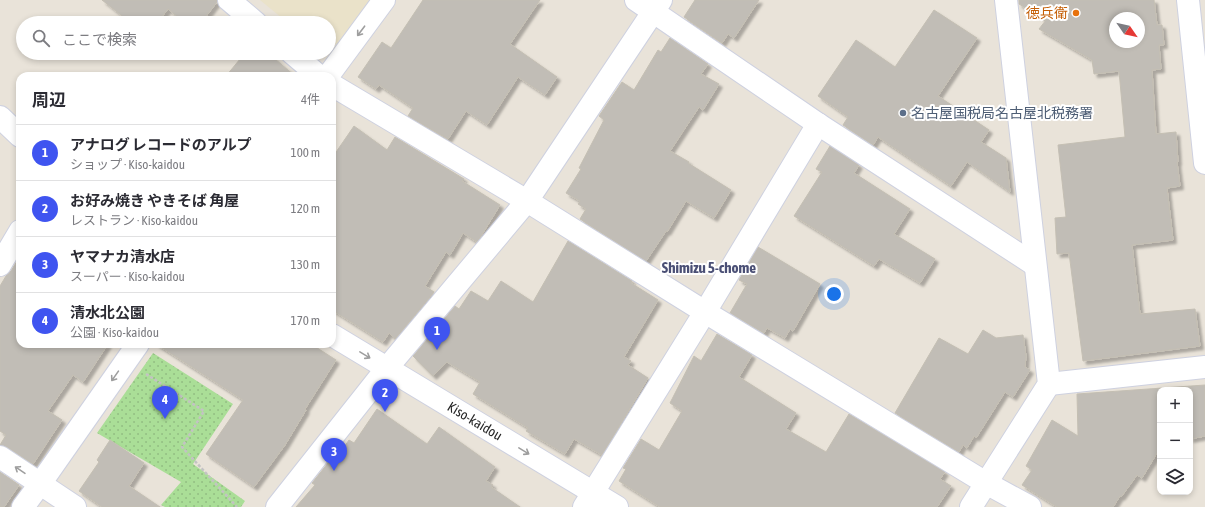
<!DOCTYPE html>
<html lang="ja">
<head>
<meta charset="utf-8">
<style>
  body { margin:0; font-family:"Asap Condensed","Noto Sans JP",sans-serif; background:#f2f2f3; color:#2b2b33 }
  .controls { position:absolute; right:12px; bottom:12px; display:grid; overflow:hidden; border-radius:8px; box-shadow:0 2px 6px #0003 }
  .controls button { width:36px; height:36px; display:grid; place-items:center; padding:0; border:0; border-bottom:1px solid #e1e1e2; background:#fff; color:#2b2b33; font:20px sans-serif }
  .compass { position:absolute; left:1109px; top:12px; width:36px; height:36px; border-radius:50%; background:#fff; box-shadow:0 2px 6px #0003; rotate:124deg }
  .you { position:absolute; left:834px; top:294px; width:14px; height:14px; margin:-10px; border:3px solid #fff; border-radius:50%; background:#1a73e8; box-shadow:0 0 0 6px #1a73e833 }
  .badge { display:grid; place-items:center; width:26px; height:26px; border-radius:50%; background:#3f54f0; color:#fff; font-size:13px; font-weight:700 }
  .pin { position:absolute; translate:-50% -33px; filter:drop-shadow(0 1px 2px #0008) }
  .pin::after { content:''; position:absolute; top:21px; width:14px; height:12px; background:inherit; clip-path:polygon(0 0,100% 0,50% 100%) }
  .list { margin:0; padding:0; list-style:none }
  h2 { display:flex; justify-content:space-between; align-items:center; height:52px; margin:0; padding:0 16px; font-size:17px }
  h2 small { font-size:13px; font-weight:400; color:#7c7c81 }
  .list li { display:grid; grid-template-columns:26px 1fr auto; gap:12px; align-items:center; box-sizing:border-box; height:56px; padding:0 16px; border-top:1px solid #e1e1e2 }
  .list b { display:block; font-size:15px; white-space:nowrap }
  .list p { margin:0; font-size:13px; white-space:nowrap; color:#7c7c81 }
  .list em { font-size:13px; font-style:normal; color:#7c7c81 }
  .icon { flex:none; width:22px; height:22px; fill:none; stroke:currentColor; stroke-width:2; stroke-linecap:round; stroke-linejoin:round }
  .map { position:relative; flex:none; width:1205px; height:507px; overflow:hidden }
  .search { position:absolute; background:#fff; box-shadow:0 2px 6px #0003; left:16px; top:16px; width:320px; height:44px; display:flex; align-items:center; gap:10px; box-sizing:border-box; padding:0 14px; border-radius:22px; color:#7c7c81; font-size:15px }
  .panel { position:absolute; background:#fff; box-shadow:0 2px 6px #0003; left:16px; top:72px; width:320px; height:276px; border-radius:12px }
  .map>svg:first-child { display:block }
  .education { fill:#eae2c9 }
  .park { fill:url(#park-dots) }
  .building { fill:#c1bdb6; stroke:#c4bfb3; fill-rule:evenodd; filter:url(#shadow) }
  .lines { fill:none; stroke-linecap:round; stroke-linejoin:round }
  .minor-casing { stroke:#ced1e0; stroke-width:24 }
  .tertiary-casing { stroke:#ced1e0; stroke-width:24 }
  .path { stroke:#c3c3c3; stroke-width:2.5; stroke-dasharray:3 2; stroke-linecap:butt }
  .minor { stroke:#fff; stroke-width:22 }
  .tertiary { stroke:#fff; stroke-width:22 }
  .oneway { stroke:#9e9e9e }
  .food-dot { fill:#e8710a; stroke:#fff; stroke-width:1.5 }
  .service-dot { fill:#5c6f8a; stroke:#fff; stroke-width:1.5 }
  .labels { text-anchor:middle; stroke-width:4; stroke-linejoin:round; paint-order:stroke }
  .food-label { font-size:14px; fill:#c56008; stroke:#fff; text-anchor:end }
  .service-label { font-size:14px; fill:#4e5e75; stroke:#fff; text-anchor:start }
  .street-label { font-size:14px; fill:#272727; stroke:#fff }
  .neighbourhood-label { font-size:15px; font-weight:bold; fill:#4a4f75; stroke:#fff }
</style>
</head>
<body>
<div class="map">
<svg width="1205" height="507" viewBox="0 0 1205 507">
  <defs>
    <pattern id="park-dots" width="8" height="8" patternUnits="userSpaceOnUse"><rect width="8" height="8" fill="#aade97"/><path d="M2 2h.1M6 6h.1" fill="none" stroke="#92be82" stroke-width="1.8" stroke-linecap="round"/></pattern>
    <filter id="shadow"><feDropShadow dx="3.5" dy="3.5" stdDeviation="1" flood-color="#0004"/></filter>
  </defs>
  <rect width="100%" height="100%" fill="#e9e3d9"/>
  <path class="education" d="M 260,0 L 375,0 L 345,42 L 329,45 L 329,23 L 288,23 Z"/>
  <path class="park" d="M 153,353 L 233,404 L 193,464 L 245,501 L 241,507 L 165,507 L 161,505 L 181,482 L 97,433 Z"/>
  <g class="building">
    <path d="M 102,0 L 217,0 L 217,2 L 201,23 L 185,23 L 168,9 L 157,23 L 131,23 Z"/>
    <path d="M 423,0 L 540,0 L 510,44 L 557,77 L 545,95 L 518,77 L 487,125 L 466,111 L 448,139 L 408,116 L 413,108 L 379,85 L 376,89 L 358,77 L 382,42 L 391,48 Z"/>
    <path d="M 695,0 L 759,0 L 734,38 L 728,34 L 722,43 L 684,17 Z"/>
    <path d="M 1019,0 L 1154,0 L 1157,25 L 1162,25 L 1164,45 L 1159,45 L 1161,69 L 1152,70 L 1156,134 L 1176,132 L 1178,162 L 1177,162 L 1180,186 L 1167,188 L 1173,240 L 1132,245 L 1140,314 L 1195,309 L 1200,346 L 1083,361 L 1069,253 L 1057,254 L 1055,218 L 1066,217 L 1058,145 L 1125,137 L 1119,71 L 1094,74 L 1092,60 L 1039,29 L 1046,20 L 1019,4 ZM 1115,18 L 1139,18 L 1139,42 L 1115,42 Z"/>
    <path d="M 934,10 L 977,38 L 938,96 L 989,130 L 981,142 L 1006,158 L 1010,192 L 967,162 L 951,186 L 878,137 L 873,145 L 843,125 L 848,117 L 818,96 L 856,40 L 895,67 Z"/>
    <path d="M 670,38 L 708,64 L 701,74 L 719,84 L 703,110 L 699,107 L 670,151 L 689,162 L 688,163 L 731,190 L 714,218 L 686,201 L 667,232 L 666,231 L 646,261 L 580,219 L 586,209 L 578,204 L 580,201 L 566,193 L 581,169 L 579,168 L 604,120 L 599,116 L 622,82 L 634,90 L 658,50 L 661,52 Z"/>
    <path d="M 245,53 L 268,53 L 295,76 L 226,76 Z"/>
    <path d="M 354,126 L 387,150 L 395,137 L 464,179 L 462,181 L 500,205 L 481,236 L 477,242 L 463,233 L 450,255 L 446,252 L 425,286 L 434,292 L 395,339 L 389,333 L 383,342 L 332,310 L 332,158 Z"/>
    <path d="M 830,146 L 859,165 L 854,173 L 910,209 L 894,234 L 935,259 L 920,283 L 879,259 L 874,266 L 794,216 L 822,172 L 816,169 Z"/>
    <path d="M 568,241 L 632,281 L 631,283 L 658,300 L 624,357 L 631,361 L 628,365 L 648,378 L 602,455 L 574,439 L 565,454 L 526,431 L 528,428 L 473,394 L 480,382 L 447,362 L 433,376 L 413,356 L 455,306 L 459,309 L 471,291 L 488,301 L 501,281 L 533,302 Z"/>
    <path d="M 758,247 L 820,284 L 793,331 L 790,329 L 785,338 L 767,328 L 764,333 L 730,313 L 747,284 L 739,280 Z"/>
    <path d="M 20,256 L 20,344 L 108,344 L 83,382 L 73,375 L 48,411 L 62,420 L 33,464 L 7,447 L 0,445 L 6,435 L 0,431 L 0,286 L 6,276 L 11,271 Z"/>
    <path d="M 983,330 L 996,338 L 1023,335 L 1026,356 L 1025,367 L 1030,370 L 1013,397 L 1005,392 L 976,438 L 974,436 L 967,448 L 963,445 L 959,452 L 895,413 L 939,338 L 968,354 Z"/>
    <path d="M 717,334 L 752,355 L 739,377 L 796,413 L 786,429 L 826,452 L 849,414 L 945,472 L 940,479 L 951,486 L 937,507 L 660,507 L 619,481 L 626,469 L 623,468 L 641,439 L 659,450 L 682,411 L 670,403 L 694,356 L 701,361 Z"/>
    <path d="M 156,344 L 311,344 L 336,360 L 305,409 L 306,410 L 285,445 L 254,487 L 206,454 L 243,400 Z"/>
    <path d="M 1205,385 L 1205,436 L 1190,439 L 1190,390 L 1160,390 L 1160,448 L 1142,478 L 1137,475 L 1121,497 L 1120,496 L 1113,507 L 1057,507 L 1022,485 L 1032,470 L 1026,466 L 1052,420 L 1078,436 L 1077,394 Z"/>
    <path d="M 377,409 L 427,444 L 439,427 L 495,467 L 486,481 L 493,485 L 491,487 L 520,507 L 296,507 L 315,485 L 312,483 L 332,458 L 335,460 L 349,440 L 354,443 Z"/>
    <path d="M 110,440 L 144,463 L 129,486 L 160,507 L 102,507 L 79,491 L 99,462 L 97,460 Z"/>
    <path d="M 0,472 L 19,485 L 4,507 L 0,507 Z"/>
  </g>
  <g class="lines">
    <g class="minor-casing">
      <g id="minor">
        <path d="M 229,0 L 256,23"/>
        <path d="M 636,0 L 818,124 L 1035,265"/>
        <path d="M 292,53 L 319,76"/>
        <path d="M 328,76 L 384,0"/>
        <path d="M 332,85 L 527,201 L 705,312 L 986,483 L 1030,507"/>
        <path d="M 0,117 L 20,136"/>
        <path d="M 0,265 L 20,231"/>
        <path d="M 332,335 L 617,507"/>
        <path d="M 1049,384 L 1205,367"/>
        <path d="M 0,457 L 75,507"/>
        <path d="M 23,507 L 40,484 L 138,344"/>
        <path d="M 277,507 L 387,368 L 527,201 L 661,0"/>
        <path d="M 584,507 L 705,312 L 818,124"/>
        <path d="M 971,507 L 1049,384 L 1006,0"/>
      </g>
    </g>
    <g class="tertiary-casing">
      <path id="tertiary" d="M 1188,0 L 1205,163"/>
    </g>
    <path class="path" d="M 146,374 L 204,411 L 182,447 L 237,507"/>
    <use href="#minor" class="minor"/>
    <use href="#tertiary" class="tertiary"/>
  </g>
  <defs><path id="oneway-shaft" d="M-6 0H5M1.5-3L5.5 0L1.5 3" fill="none" stroke-width="1.6" stroke-linecap="round" stroke-linejoin="round"/></defs>
  <g class="oneway">
    <use href="#oneway-shaft" transform="translate(361 31) rotate(127)"/>
    <use href="#oneway-shaft" transform="translate(365 355) rotate(31)"/>
    <use href="#oneway-shaft" transform="translate(115 376) rotate(125)"/>
    <use href="#oneway-shaft" transform="translate(524 451) rotate(31)"/>
    <use href="#oneway-shaft" transform="translate(20 470) rotate(-146)"/>
  </g>
  <circle class="food-dot" cx="1076" cy="13" r="4"/>
  <circle class="service-dot" cx="903" cy="113" r="4"/>
  <g class="labels">
    <g class="food-label">
      <text x="1068" y="18">徳兵衛</text>
    </g>
    <g class="service-label">
      <text x="911" y="118">名古屋国税局名古屋北税務署</text>
    </g>
    <g class="street-label">
      <text transform="translate(475 421) rotate(31)" y="5">Kiso-kaidou</text>
    </g>
    <g class="neighbourhood-label">
      <text x="709" y="273">Shimizu 5-chome</text>
    </g>
  </g>
</svg>
<div class="controls">
<button>+</button>
<button>−</button>
<button><svg class="icon" aria-label="layers" viewBox="0 0 24 24"><path d="M12 4l9 5-9 5-9-5zM3 14l9 5 9-5"/></svg></button>
</div>
<svg class="compass" viewBox="-18 -18 36 36"><path d="M0-13l5 13h-10z" fill="#e53935"/><path d="M0 13l5-13h-10z" fill="#7c7c81"/></svg>
<div class="you"></div>
<div class="pin badge" style="left:437px;top:350px">1</div>
<div class="pin badge" style="left:385px;top:412px">2</div>
<div class="pin badge" style="left:334px;top:471px">3</div>
<div class="pin badge" style="left:165px;top:419px">4</div>
<div class="search"><svg class="icon" aria-label="search" viewBox="0 0 24 24"><circle cx="10" cy="10" r="6"/><path d="M15 15l6 6"/></svg>ここで検索</div>
<section class="panel">
<h2>周辺<small>4件</small></h2>
<ul class="list">
<li><span class="badge">1</span><div><b>アナログ レコードのアルプ</b><p>ショップ · Kiso-kaidou</p></div><em>100 m</em></li>
<li><span class="badge">2</span><div><b>お好み焼き やきそば 角屋</b><p>レストラン · Kiso-kaidou</p></div><em>120 m</em></li>
<li><span class="badge">3</span><div><b>ヤマナカ清水店</b><p>スーパー · Kiso-kaidou</p></div><em>130 m</em></li>
<li><span class="badge">4</span><div><b>清水北公園</b><p>公園 · Kiso-kaidou</p></div><em>170 m</em></li>
</ul>
</section>
</div>
</body>
</html>
